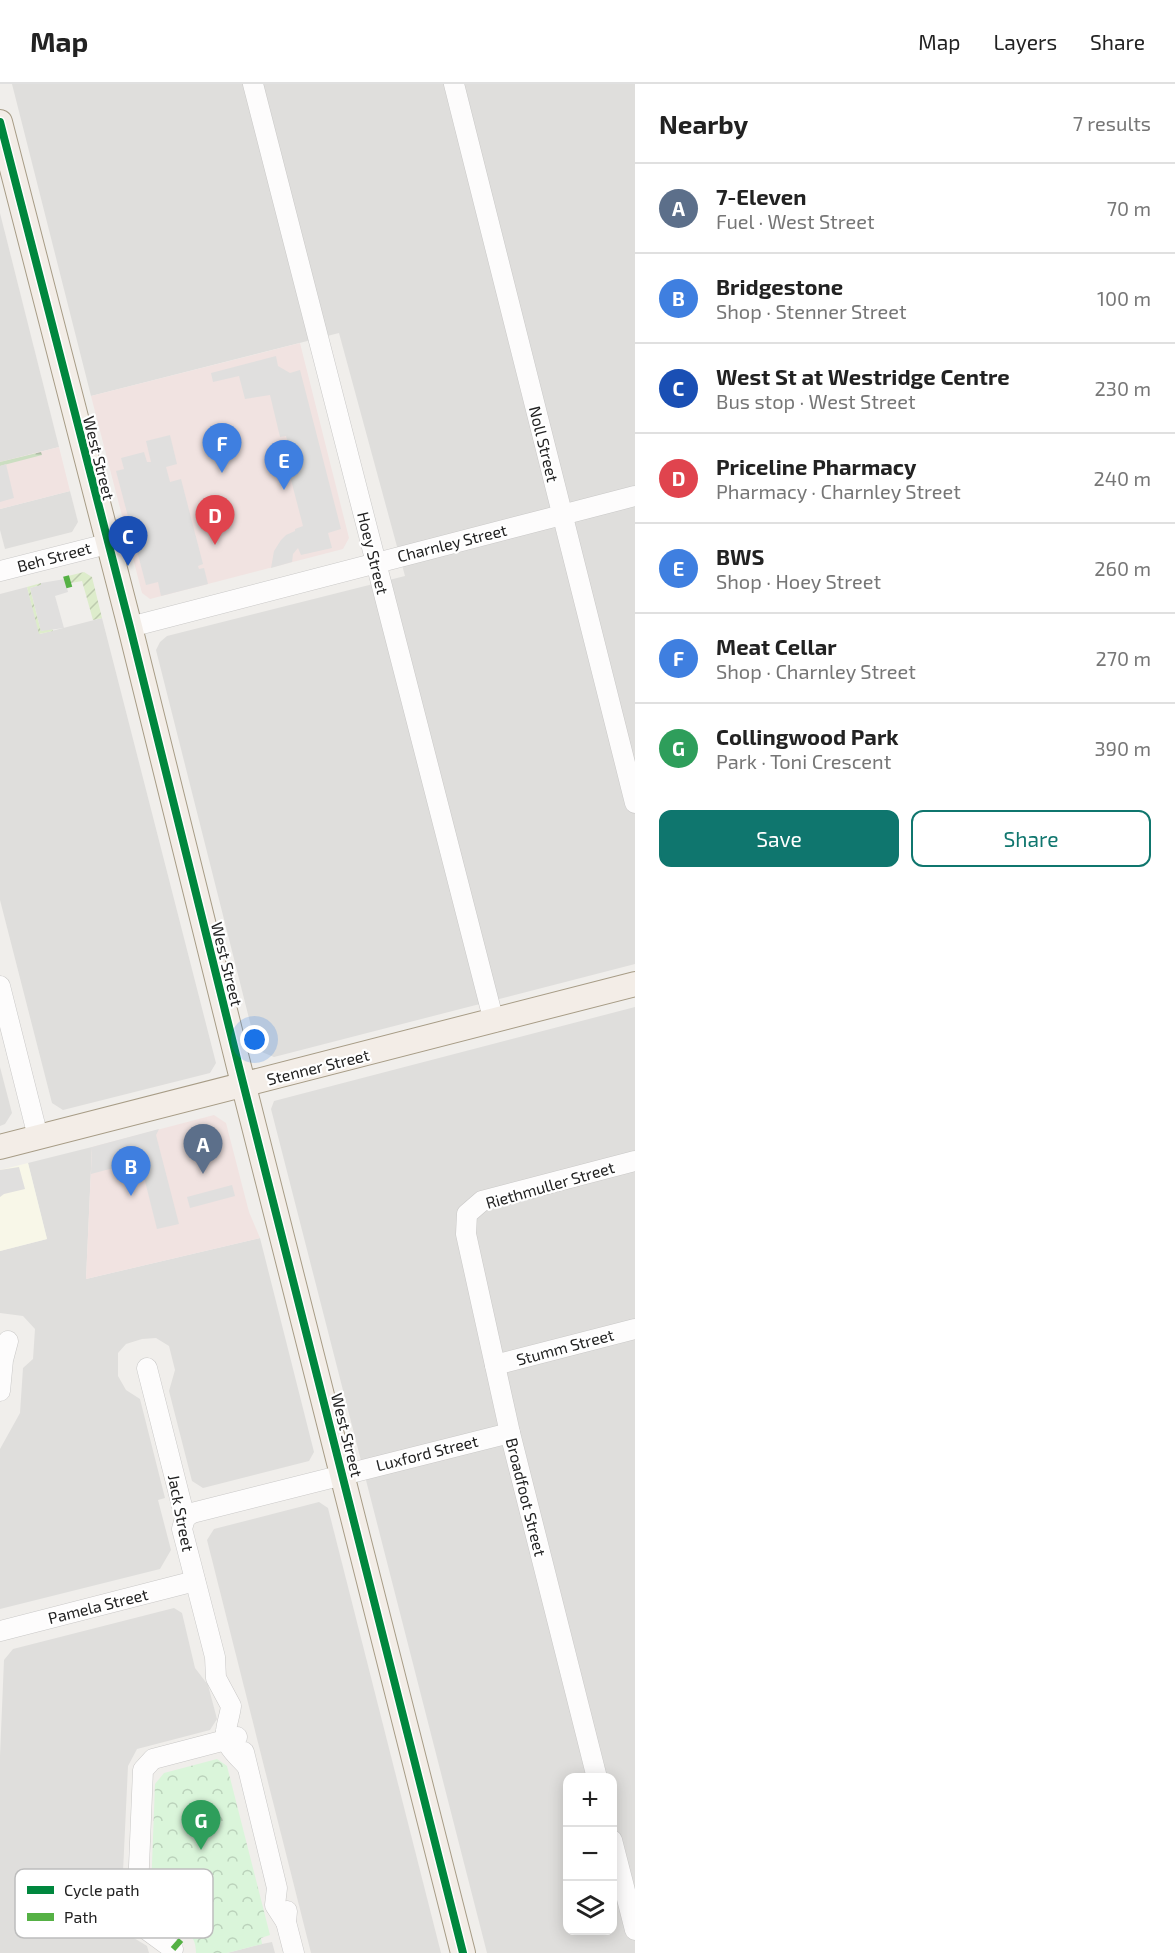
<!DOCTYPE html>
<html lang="en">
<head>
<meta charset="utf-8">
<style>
  body { margin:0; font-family:"Exo 2",sans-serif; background:#f6f6f6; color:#222 }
  .controls { position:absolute; right:18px; bottom:18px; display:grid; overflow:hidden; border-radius:12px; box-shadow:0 3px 15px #0003 }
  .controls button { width:54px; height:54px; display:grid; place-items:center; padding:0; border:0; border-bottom:2px solid #e0e0e0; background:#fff; color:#222; font:30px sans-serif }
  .you { position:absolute; left:255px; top:956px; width:21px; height:21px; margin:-15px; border:4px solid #fff; border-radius:50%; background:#1a73e8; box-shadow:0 0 0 9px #1a73e833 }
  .badge { display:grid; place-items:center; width:39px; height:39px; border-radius:50%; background:#0f766e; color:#fff; font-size:20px; font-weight:700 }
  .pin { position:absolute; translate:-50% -50px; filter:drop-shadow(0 2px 3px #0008) }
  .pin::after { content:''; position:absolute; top:32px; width:21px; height:18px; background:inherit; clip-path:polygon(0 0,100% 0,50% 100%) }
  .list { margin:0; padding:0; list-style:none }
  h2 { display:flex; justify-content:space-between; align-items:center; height:78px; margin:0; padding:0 24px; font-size:26px }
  h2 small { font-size:20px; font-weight:400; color:#767676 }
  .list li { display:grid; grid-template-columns:39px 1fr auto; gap:18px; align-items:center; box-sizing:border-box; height:90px; padding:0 24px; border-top:2px solid #e0e0e0 }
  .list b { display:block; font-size:22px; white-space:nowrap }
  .list p { margin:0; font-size:20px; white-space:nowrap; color:#767676 }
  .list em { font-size:20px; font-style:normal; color:#767676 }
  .actions { display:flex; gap:12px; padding:18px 24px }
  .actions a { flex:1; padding:14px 0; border:2px solid #0f766e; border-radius:12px; text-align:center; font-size:21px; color:#0f766e }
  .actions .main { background:#0f766e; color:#fff }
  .icon { flex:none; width:33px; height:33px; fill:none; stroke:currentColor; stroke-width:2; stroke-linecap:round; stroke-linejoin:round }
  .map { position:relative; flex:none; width:635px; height:1869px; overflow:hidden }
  header { display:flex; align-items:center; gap:36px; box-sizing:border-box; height:84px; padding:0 30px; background:#fff; border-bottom:2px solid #e0e0e0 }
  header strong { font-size:28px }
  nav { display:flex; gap:33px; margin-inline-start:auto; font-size:21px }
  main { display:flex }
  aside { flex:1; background:#fff }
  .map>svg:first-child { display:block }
  .residential { fill:#dfdedc; fill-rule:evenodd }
  .commercial { fill:#f1e3e1 }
  .education { fill:#f8f7e8 }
  .forest { fill:url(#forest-firs) }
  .park { fill:url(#park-crowns) }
  .garden { fill:url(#garden-furrows) }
  .parking { fill:#e0dfde }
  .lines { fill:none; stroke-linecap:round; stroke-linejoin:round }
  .minor-casing { stroke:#c9c8c7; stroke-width:21 }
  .major-casing { stroke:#a79c86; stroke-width:26 }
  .minor { stroke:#fdfcfc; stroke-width:20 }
  .major { stroke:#f3ede7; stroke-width:24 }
  .quiet { stroke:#55b145; stroke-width:6; stroke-dasharray:12 6; stroke-linecap:butt }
  .cycleway-casing { stroke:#fff; stroke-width:11 }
  .cycleway { stroke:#00873e; stroke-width:8 }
  .labels { text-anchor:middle; stroke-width:4.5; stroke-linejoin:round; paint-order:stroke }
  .street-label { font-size:16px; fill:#222; stroke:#fff }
  .key { fill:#fff; stroke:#bdbdbd; stroke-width:1.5 }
  .key-label { font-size:16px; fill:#222 }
</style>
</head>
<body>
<header>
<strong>Map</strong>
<nav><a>Map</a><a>Layers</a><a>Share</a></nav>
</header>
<main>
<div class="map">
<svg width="635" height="1869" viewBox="0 0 635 1869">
  <defs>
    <pattern id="forest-firs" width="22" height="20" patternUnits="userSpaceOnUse" patternTransform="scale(1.5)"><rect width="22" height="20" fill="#cbdec1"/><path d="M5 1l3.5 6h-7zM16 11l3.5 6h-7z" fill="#aebea6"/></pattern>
    <pattern id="park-crowns" width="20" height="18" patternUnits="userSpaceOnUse" patternTransform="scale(1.5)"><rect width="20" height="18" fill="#daf5da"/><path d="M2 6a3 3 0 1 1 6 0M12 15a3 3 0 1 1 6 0" fill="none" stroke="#bbd2bb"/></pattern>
    <pattern id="garden-furrows" width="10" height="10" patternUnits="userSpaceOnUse" patternTransform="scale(1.5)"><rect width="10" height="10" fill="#ddeccb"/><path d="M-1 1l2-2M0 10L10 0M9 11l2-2" fill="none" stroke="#bdcaae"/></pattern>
  </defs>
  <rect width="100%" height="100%" fill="#f0eeeb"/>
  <g class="residential">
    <path d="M 12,0 L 635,0 L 635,880 L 274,973 L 257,966 L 156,566 L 160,558 L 167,552 L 405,492 L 339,249 L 91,312 Z"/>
    <path d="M 0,129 L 59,363 L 0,378 Z"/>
    <path d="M 70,407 L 78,438 L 72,448 L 5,465 L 0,446 L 0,425 Z"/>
    <path d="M 27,503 L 40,550 L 102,534 L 216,979 L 210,989 L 63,1026 L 52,1019 L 0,816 L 0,510 Z"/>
    <path d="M 635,923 L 635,1869 L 487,1869 L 271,1025 L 274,1017 ZM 568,1694 L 612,1694 L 612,1846 L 568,1846 Z"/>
    <path d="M 0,983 L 12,1029 L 5,1040 L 0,1042 Z"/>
    <path d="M 92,1063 L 86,1195 L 260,1154 L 314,1368 L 309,1377 L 203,1404 L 192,1397 L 169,1307 L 175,1286 L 169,1262 L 156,1254 L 142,1255 L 126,1260 L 118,1269 L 118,1292 L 126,1306 L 140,1315 L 165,1414 L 158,1416 L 171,1466 L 160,1485 L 0,1525 L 0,1365 L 20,1329 L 23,1284 L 33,1275 L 35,1245 L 23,1232 L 0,1229 L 0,1167 L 47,1155 L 28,1079 Z"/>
    <path d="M 319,1418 L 328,1424 L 441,1869 L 311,1869 L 207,1456 L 214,1445 Z"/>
    <path d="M 174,1524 L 182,1529 L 195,1584 L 208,1601 L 217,1635 L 210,1646 L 137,1665 L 128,1682 L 121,1830 L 129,1851 L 147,1862 L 149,1869 L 0,1869 L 0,1672 L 4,1576 L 13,1565 Z"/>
    <path d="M 272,1858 L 275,1869 L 227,1869 L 262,1860 Z"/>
  </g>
  <g class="commercial">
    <path d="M 300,259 L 349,454 L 343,465 L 150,515 L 142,509 L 91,312 Z"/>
    <path d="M 59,363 L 70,407 L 0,425 L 0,378 Z"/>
    <path d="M 214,1031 L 226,1039 L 249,1128 L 260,1154 L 86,1195 L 92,1063 Z"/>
  </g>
  <path class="education" d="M 28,1079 L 47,1155 L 0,1167 L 0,1086 Z"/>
  <path class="forest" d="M 41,368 L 42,371 L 0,382 L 0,378 Z"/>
  <path class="park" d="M 217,1675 L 227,1682 L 270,1851 L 261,1854 L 262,1860 L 227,1869 L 196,1869 C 196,1847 183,1847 167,1843 C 162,1842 155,1836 150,1833 L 155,1700 L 164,1689 Z"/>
  <g class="garden">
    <path d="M 84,488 L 92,493 L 102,534 L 93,536 L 82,497 L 71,499 L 68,492 Z"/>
    <path d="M 41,499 L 42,501 L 30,504 L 41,547 L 52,544 L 53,547 L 39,550 L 27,503 Z"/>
  </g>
  <g class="parking">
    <path d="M 276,272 L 278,282 L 290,289 L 300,286 L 341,445 L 328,449 L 332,464 L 301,471 L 298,464 L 293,470 L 292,478 L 271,484 L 274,467 L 281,456 L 286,451 L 295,447 L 295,445 L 303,442 L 284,369 L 290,367 L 286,352 L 280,353 L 270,311 L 245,315 L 239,292 L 213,298 L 211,289 Z"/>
    <path d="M 170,351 L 177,380 L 166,383 L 170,398 L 181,395 L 203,480 L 198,482 L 199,485 L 204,484 L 208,500 L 161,512 L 158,498 L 146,501 L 116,387 L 124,385 L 121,374 L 144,368 L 147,378 L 151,378 L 146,357 Z"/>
    <path d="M 6,380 L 14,414 L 0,418 L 0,382 Z"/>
    <path d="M 65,495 L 68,508 L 55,512 L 64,544 L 41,547 L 30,504 L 41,501 L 41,499 Z"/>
    <path d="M 159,1045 L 156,1051 L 179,1140 L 157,1145 L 140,1077 L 91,1090 L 92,1063 Z"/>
    <path d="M 19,1083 L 25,1105 L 4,1110 L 0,1113 L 0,1086 Z"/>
    <path d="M 232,1101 L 235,1112 L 190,1124 L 187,1113 Z"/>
  </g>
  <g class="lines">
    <g class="minor-casing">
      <g id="minor">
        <path d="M 253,0 L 494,938"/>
        <path d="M 454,0 L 635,719"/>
        <path d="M 0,487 L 107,460"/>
        <path d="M 130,543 L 635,412"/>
        <path d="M 0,902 L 38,1053"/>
        <path d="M 495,1281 L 635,1245"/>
        <path d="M 147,1284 L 185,1434 L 182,1445 L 215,1573 L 216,1594 L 231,1622 C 230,1631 227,1638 226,1647 C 224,1661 237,1671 246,1681"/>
        <path d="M 0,1307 L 3,1276 L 8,1257"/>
        <path d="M 185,1434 L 192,1429 L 510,1349"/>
        <path d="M 0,1547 L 195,1497"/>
        <path d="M 244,1668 L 277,1804 L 275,1821 L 286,1838"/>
        <path d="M 597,1694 L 510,1349 L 466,1150 L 467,1130 L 482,1117 L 635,1077"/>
        <path d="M 612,1756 L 635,1846"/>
        <path d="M 287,1827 L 286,1838 L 294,1869"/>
        <path d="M 173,1865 L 147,1846 L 137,1830 L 143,1686 L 153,1675 L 237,1653"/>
      </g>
    </g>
    <g class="major-casing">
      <g id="major">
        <path d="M 0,38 L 130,543 L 239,983 L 463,1869"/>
        <path d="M 0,1063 L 635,900"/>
      </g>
    </g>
    <use href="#minor" class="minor"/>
    <use href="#major" class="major"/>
    <g class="quiet">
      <path d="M 66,492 L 71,509"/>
      <path d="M 173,1865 L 188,1848"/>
    </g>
    <g class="cycleway-casing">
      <path id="cycleway" d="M 0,38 L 130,543 L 239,983 L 463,1869"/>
    </g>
    <use href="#cycleway" class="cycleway"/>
  </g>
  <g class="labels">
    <g class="street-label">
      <text transform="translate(544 360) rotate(76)" y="6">Noll Street</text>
      <text transform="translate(99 374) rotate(76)" y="6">West Street</text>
      <text transform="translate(452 459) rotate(-14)" y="6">Charnley Street</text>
      <text transform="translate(373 469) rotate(76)" y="6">Hoey Street</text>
      <text transform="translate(54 473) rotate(-15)" y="6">Beh Street</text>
      <text transform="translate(227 880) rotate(76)" y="6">West Street</text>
      <text transform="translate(318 983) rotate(-14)" y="6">Stenner Street</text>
      <text transform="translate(550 1101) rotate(-16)" y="6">Riethmuller Street</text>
      <text transform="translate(565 1263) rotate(-15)" y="6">Stumm Street</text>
      <text transform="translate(347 1351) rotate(76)" y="6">West Street</text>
      <text transform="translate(427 1369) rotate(-14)" y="6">Luxford Street</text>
      <text transform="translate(526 1413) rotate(76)" y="6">Broadfoot Street</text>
      <text transform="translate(181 1429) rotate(79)" y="6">Jack Street</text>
      <text transform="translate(98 1522) rotate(-14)" y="6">Pamela Street</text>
    </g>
  </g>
  <rect x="15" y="1785" width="198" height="69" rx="9" class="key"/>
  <rect x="27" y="1802" width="27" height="8" fill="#00873e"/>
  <rect x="27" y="1829" width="27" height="8" fill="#55b145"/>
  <g class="key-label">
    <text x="64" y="1812">Cycle path</text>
    <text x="64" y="1839">Path</text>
  </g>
</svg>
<div class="controls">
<button>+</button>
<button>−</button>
<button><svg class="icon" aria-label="layers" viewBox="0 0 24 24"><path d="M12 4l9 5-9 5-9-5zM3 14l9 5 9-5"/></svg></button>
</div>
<div class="you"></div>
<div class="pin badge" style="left:203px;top:1090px;background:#5c6f8a">A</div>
<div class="pin badge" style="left:131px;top:1112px;background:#3f7fe0">B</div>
<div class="pin badge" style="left:128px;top:482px;background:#1a4fb4">C</div>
<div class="pin badge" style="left:215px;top:461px;background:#e0444e">D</div>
<div class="pin badge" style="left:284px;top:406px;background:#3f7fe0">E</div>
<div class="pin badge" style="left:222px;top:389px;background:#3f7fe0">F</div>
<div class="pin badge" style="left:201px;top:1766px;background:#2e9e5b">G</div>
</div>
<aside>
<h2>Nearby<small>7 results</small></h2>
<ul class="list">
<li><span class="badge" style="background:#5c6f8a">A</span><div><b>7-Eleven</b><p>Fuel · West Street</p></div><em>70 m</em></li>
<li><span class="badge" style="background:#3f7fe0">B</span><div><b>Bridgestone</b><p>Shop · Stenner Street</p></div><em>100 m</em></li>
<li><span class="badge" style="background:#1a4fb4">C</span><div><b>West St at Westridge Centre</b><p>Bus stop · West Street</p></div><em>230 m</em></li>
<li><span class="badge" style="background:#e0444e">D</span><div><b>Priceline Pharmacy</b><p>Pharmacy · Charnley Street</p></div><em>240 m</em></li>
<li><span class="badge" style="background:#3f7fe0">E</span><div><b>BWS</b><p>Shop · Hoey Street</p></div><em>260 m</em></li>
<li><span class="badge" style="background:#3f7fe0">F</span><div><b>Meat Cellar</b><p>Shop · Charnley Street</p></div><em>270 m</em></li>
<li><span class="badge" style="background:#2e9e5b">G</span><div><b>Collingwood Park</b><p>Park · Toni Crescent</p></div><em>390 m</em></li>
</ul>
<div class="actions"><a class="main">Save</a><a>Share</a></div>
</aside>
</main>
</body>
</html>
